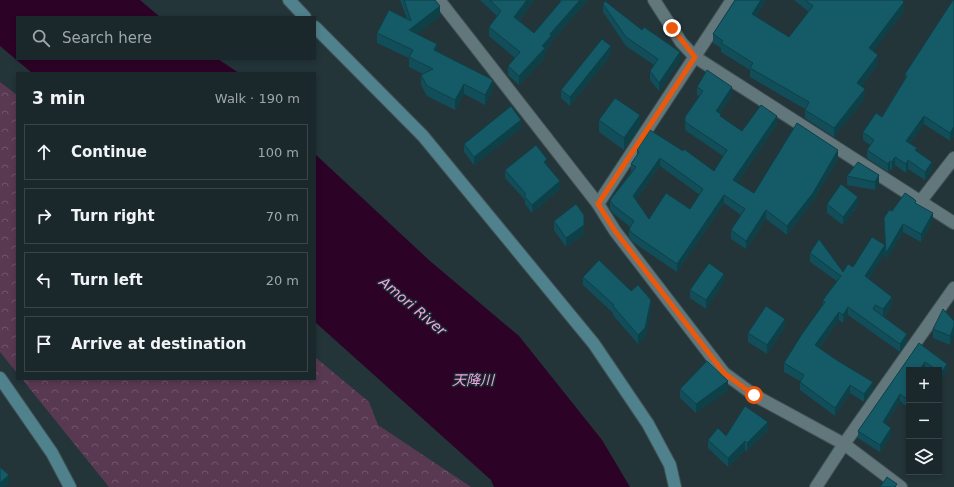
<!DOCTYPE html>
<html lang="en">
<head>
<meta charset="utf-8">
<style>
  body { margin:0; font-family:"DejaVu Sans","Noto Sans JP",sans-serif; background:#273437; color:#f1f3f6 }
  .controls { position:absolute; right:12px; bottom:12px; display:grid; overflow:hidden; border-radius:0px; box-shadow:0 2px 6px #0003 }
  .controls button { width:36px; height:36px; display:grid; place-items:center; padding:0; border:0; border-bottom:1px solid #384447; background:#1a282b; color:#f1f3f6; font:20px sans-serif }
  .stop { position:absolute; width:12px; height:12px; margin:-9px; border:3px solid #ea580c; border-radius:50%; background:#fff }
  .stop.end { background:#ea580c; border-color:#fff; box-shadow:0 1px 4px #0008 }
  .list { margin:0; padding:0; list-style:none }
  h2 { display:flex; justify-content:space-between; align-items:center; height:52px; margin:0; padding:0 16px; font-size:17px }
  h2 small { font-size:13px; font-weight:400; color:#9fa6a9 }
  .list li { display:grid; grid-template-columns:26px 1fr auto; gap:12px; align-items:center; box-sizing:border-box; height:56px; margin:0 8px 8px; padding:0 8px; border:1px solid #384447; border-radius:0px }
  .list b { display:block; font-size:15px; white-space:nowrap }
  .list em { font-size:13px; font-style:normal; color:#9fa6a9 }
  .icon { flex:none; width:22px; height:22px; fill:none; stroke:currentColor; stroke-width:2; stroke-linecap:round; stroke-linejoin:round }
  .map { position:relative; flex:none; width:954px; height:487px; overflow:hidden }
  .search { position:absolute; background:#1a282b; box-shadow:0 2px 6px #0003; left:16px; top:16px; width:300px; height:44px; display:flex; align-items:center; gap:10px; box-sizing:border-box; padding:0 14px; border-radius:0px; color:#9fa6a9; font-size:15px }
  .panel { position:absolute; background:#1a282b; box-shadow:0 2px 6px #0003; left:16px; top:72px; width:300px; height:308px; border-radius:0px }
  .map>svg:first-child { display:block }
  .park { fill:url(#park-crowns) }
  .water { fill:#2d0227 }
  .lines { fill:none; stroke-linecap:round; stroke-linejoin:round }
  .street-casing { stroke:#425255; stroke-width:14 }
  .secondary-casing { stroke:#425255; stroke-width:14 }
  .street { stroke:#62777b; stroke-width:12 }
  .secondary { stroke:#4f828c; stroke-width:12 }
  .wall { fill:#114e59; fill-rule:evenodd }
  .shaded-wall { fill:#0e4048 }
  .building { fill:#145b67; stroke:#0e4048; fill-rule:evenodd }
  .route { stroke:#ea580c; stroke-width:5 }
  .labels { text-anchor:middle; stroke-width:3; stroke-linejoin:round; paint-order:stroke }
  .water-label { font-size:14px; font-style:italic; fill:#f1a6e1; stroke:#192b2f }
</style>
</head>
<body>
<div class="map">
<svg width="954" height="487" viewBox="0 0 954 487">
  <defs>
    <pattern id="park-crowns" width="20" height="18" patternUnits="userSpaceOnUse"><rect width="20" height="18" fill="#593952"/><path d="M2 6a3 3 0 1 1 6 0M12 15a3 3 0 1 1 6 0" fill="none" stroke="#70556a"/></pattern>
  </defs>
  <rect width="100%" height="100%" fill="#233539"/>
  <g class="park">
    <path d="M 0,82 L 17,95 L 17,373 L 0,352 Z"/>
    <path d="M 315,357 L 369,402 L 378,425 L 471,487 L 109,487 L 22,379 L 315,379 Z"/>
  </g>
  <g class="water">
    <path d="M 0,0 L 140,0 L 160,17 L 17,17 L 17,59 L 218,59 L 239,73 L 32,73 L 0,46 Z"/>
    <path d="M 315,154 L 430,261 L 519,336 L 602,440 L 630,487 L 494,487 L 491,480 L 315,322 Z"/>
  </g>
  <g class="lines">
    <g class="street-casing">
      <g id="street">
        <path d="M 439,0 L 598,204 L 615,231 L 724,373 L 754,395 L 844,444 L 901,487"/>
        <path d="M 654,0 L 681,42 L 695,57 L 954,223"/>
        <path d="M 920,202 L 954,158"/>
        <path d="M 598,204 L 732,0"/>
        <path d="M 816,487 L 844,444 L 954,288"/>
      </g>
    </g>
    <g class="secondary-casing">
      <g id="secondary">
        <path d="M 289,0 L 305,17"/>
        <path d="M 315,27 L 423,136 L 594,344 L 648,424 L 670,465 L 675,487"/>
        <path d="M 0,378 L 52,453 L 70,487"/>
      </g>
    </g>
    <use href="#street" class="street"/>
    <use href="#secondary" class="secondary"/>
  </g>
  <g class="wall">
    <path d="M 400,0 L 435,0 L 440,16 L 416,34 L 437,51 L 493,90 L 485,105 L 464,94 L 455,110 L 427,96 L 421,85 L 421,75 L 423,74 L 409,67 L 409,58 L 377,43 L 377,33 L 407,19 Z"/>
    <path d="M 480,0 L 534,0 L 519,21 L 534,33 L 560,3 L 560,0 L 588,0 L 551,42 L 551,45 L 545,52 L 545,58 L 519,85 L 508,75 L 508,66 L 515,58 L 489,36 L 489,27 L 497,16 Z"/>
    <path d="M 735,0 L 766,0 L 756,17 L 789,37 L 809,12 L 794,0 L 902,0 L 904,11 L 873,51 L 878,64 L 861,87 L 865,98 L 834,137 L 805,118 L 805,109 L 750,77 L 750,70 L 721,52 L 721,48 L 713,43 L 713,34 Z"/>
    <path d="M 954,0 L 954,136 L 950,141 L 924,124 L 910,143 L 932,170 L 925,180 L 908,169 L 906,173 L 895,165 L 892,170 L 890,169 L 888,172 L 867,158 L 867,150 L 870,145 L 863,140 L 863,132 L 882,117 L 905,79 L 905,74 Z"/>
    <path d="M 603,4 L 680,61 L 659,91 L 650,80 L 650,71 L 654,65 L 626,46 L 603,12 Z"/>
    <path d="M 611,55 L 570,106 L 561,98 L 561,90 Z"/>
    <path d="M 697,87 L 732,95 L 720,113 L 721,117 L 742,131 L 777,124 L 737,183 L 754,193 L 838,159 L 813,201 L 787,235 L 766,219 L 746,249 L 731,239 L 731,230 L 741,215 L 724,203 L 677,272 L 633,242 L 629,237 L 629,229 L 630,227 L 613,213 L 610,209 L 610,200 L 631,172 L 631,164 L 637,155 L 637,150 L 714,171 L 723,156 L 685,130 L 685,117 L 699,96 L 697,95 ZM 660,166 L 700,195 L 690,209 L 649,219 L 636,200 Z"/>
    <path d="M 599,120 L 640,127 L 624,150 L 599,132 Z"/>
    <path d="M 521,128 L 474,165 L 464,152 L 464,144 Z"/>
    <path d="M 547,165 L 560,189 L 532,213 L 525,204 L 525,200 L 505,178 L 505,170 Z"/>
    <path d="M 879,175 L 879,184 L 875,190 L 847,185 L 847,176 Z"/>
    <path d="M 916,203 L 933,220 L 921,242 L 903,232 L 886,260 L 885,252 L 885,253 L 868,279 L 892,305 L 884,317 L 907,342 L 900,352 L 848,315 L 843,323 L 839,320 L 819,348 L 873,390 L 864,402 L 850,393 L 835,416 L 800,390 L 800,381 L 784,372 L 784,363 L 823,304 L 823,300 L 837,281 L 810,262 L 810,253 L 843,272 L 853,267 L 885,245 L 884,218 L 892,211 Z"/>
    <path d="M 827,204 L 858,206 L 843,225 L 827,213 Z"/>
    <path d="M 554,221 L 584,224 L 584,234 L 566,247 L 554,230 Z"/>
    <path d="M 583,277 L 631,291 L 651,309 L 645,337 L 638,344 L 613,315 L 613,313 L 583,285 Z"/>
    <path d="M 724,282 L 706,309 L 690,298 L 690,290 Z"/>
    <path d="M 954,321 L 950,345 L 933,338 L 933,329 Z"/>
    <path d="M 785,327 L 767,354 L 748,342 L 748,333 Z"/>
    <path d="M 919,343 L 947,371 L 941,380 L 939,379 L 939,370 L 926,370 L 925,369 L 924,370 L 909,370 L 909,404 L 907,407 L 900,401 L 886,424 L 891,435 L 880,452 L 858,438 L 858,431 Z"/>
    <path d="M 680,389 L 728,390 L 696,413 L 680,398 Z"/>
    <path d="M 768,430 L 747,451 L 745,450 L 728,467 L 708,448 L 708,440 Z"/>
  </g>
  <g class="shaded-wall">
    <path d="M 527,0 L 534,0 L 514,27 L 514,17 Z"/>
    <path d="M 580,0 L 588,0 L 551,42 L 551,45 L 545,52 L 545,58 L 519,85 L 519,76 L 550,34 Z"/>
    <path d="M 761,0 L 766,0 L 752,23 L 752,14 Z"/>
    <path d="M 904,2 L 904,11 L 869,57 L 869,48 Z"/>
    <path d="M 440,6 L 440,16 L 409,40 L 409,30 Z"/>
    <path d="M 437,44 L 437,54 L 434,50 Z"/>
    <path d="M 611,46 L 611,55 L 570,106 L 570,97 Z"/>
    <path d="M 680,52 L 680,61 L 659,91 L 659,83 Z"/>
    <path d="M 878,55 L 878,64 L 857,92 L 857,83 Z"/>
    <path d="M 493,80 L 493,90 L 485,105 L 485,95 Z"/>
    <path d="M 464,84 L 464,94 L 455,110 L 455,100 Z"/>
    <path d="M 732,87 L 732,95 L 716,119 L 716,111 Z"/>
    <path d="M 865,89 L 865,98 L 834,137 L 834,128 Z"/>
    <path d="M 640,115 L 640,127 L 624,150 L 624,138 Z"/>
    <path d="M 777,116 L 777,124 L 733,189 L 733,180 Z"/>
    <path d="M 924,116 L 924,124 L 906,149 L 906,141 Z"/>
    <path d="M 521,120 L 521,128 L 474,165 L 474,157 Z"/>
    <path d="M 954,127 L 954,136 L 950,141 L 950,133 Z"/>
    <path d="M 838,150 L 838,159 L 813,201 L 787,235 L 787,226 Z"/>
    <path d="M 895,157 L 895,165 L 892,170 L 892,162 Z"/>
    <path d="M 660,158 L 660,166 L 633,204 L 633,196 Z"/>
    <path d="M 547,159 L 547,167 L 544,162 Z"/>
    <path d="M 908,160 L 908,169 L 906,173 L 906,164 Z"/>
    <path d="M 890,161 L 890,169 L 888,172 L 888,164 Z"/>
    <path d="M 932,162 L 932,170 L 925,180 L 925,172 Z"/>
    <path d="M 879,175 L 879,184 L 875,190 L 875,182 Z"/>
    <path d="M 560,181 L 560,189 L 532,213 L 532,205 Z"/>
    <path d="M 724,195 L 724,203 L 677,272 L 677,264 Z"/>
    <path d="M 858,197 L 858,206 L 843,225 L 843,217 Z"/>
    <path d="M 766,210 L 766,219 L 746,249 L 746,241 Z"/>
    <path d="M 933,213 L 933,220 L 921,242 L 921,234 Z"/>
    <path d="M 584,215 L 584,234 L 566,247 L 566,238 Z"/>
    <path d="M 903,224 L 903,232 L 886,260 L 886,253 Z"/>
    <path d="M 885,245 L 885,253 L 865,285 L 865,276 Z"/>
    <path d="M 724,274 L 724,282 L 706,309 L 706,300 Z"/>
    <path d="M 892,297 L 892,305 L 883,317 L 883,309 Z"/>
    <path d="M 651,300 L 651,309 L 645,337 L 638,344 L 638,335 Z"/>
    <path d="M 848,307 L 848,315 L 843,323 L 843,315 Z"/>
    <path d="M 839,312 L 839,320 L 815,353 L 815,345 Z"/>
    <path d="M 785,319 L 785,327 L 767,354 L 767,345 Z"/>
    <path d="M 954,326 L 954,335 L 950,345 L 950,336 Z"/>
    <path d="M 907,334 L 907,342 L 900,352 L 900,344 Z"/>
    <path d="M 925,362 L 925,369 L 924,370 L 919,370 Z"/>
    <path d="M 947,364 L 947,371 L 941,380 L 941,373 Z"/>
    <path d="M 728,381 L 728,390 L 696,413 L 696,404 Z"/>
    <path d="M 873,382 L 873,390 L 864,402 L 864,394 Z"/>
    <path d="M 850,385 L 850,393 L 835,416 L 835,408 Z"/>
    <path d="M 900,394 L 900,401 L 883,429 L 883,422 Z"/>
    <path d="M 909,397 L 909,404 L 907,407 L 907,399 Z"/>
    <path d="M 768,422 L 768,430 L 747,451 L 747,443 Z"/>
    <path d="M 891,428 L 891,435 L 880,452 L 880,445 Z"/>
    <path d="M 745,441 L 745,450 L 728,467 L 728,458 Z"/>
    <path d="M 9,475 L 9,483 L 5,487 L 0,487 L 0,483 Z"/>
  </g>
  <g class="building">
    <path d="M 404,0 L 435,0 L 440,6 L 409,30 L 437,44 L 434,50 L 493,80 L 485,95 L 464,84 L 455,100 L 427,86 L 421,75 L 433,69 L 409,57 L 413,50 L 377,33 L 389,10 L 411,21 Z"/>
    <path d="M 490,0 L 527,0 L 514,17 L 534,33 L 562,0 L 580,0 L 550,34 L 551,36 L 542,46 L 545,48 L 519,76 L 508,66 L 520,52 L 489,27 L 501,11 Z"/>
    <path d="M 735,0 L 761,0 L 752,14 L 789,37 L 813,6 L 805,0 L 902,0 L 904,2 L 869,48 L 878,55 L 857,83 L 865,89 L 834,128 L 805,110 L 809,102 L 750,68 L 753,63 L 721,43 L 723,41 L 713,34 Z"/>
    <path d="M 953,0 L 954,0 L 954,127 L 950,133 L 924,116 L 906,141 L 917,148 L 915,150 L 932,162 L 925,172 L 908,160 L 906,164 L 895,157 L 892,162 L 890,161 L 888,164 L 867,150 L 874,140 L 863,132 L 876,113 L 882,117 L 907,76 L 905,74 Z"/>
    <path d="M 605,1 L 642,30 L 644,27 L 680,52 L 659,83 L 650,71 L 658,59 L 626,37 L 603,4 Z"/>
    <path d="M 602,39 L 611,46 L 570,97 L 561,90 Z"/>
    <path d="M 707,70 L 732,87 L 716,111 L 721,114 L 720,116 L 742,131 L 761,105 L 777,116 L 733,180 L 754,193 L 797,123 L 838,150 L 813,193 L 787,226 L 766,210 L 746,241 L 731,230 L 745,209 L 724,195 L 677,264 L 633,234 L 629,229 L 634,221 L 613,205 L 610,200 L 636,167 L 631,164 L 639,152 L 637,150 L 650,130 L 683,151 L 684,149 L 714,171 L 727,150 L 685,122 L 685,117 L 703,91 L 697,87 ZM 660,158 L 703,189 L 690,209 L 666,193 L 649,219 L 633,196 Z"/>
    <path d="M 615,98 L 640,115 L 624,138 L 599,120 Z"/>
    <path d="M 511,106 L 521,120 L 474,157 L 464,144 Z"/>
    <path d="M 536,145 L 547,159 L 544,162 L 560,181 L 532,205 L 525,197 L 525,193 L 505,170 Z"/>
    <path d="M 858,162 L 879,175 L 875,182 L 847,176 Z"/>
    <path d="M 841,184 L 858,197 L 843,217 L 827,204 Z"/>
    <path d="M 905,193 L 914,199 L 916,201 L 915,203 L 933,213 L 921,234 L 903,224 L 886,253 L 884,218 L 889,210 L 892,211 Z"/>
    <path d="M 576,204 L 584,215 L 584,225 L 566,238 L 554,221 Z"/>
    <path d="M 872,237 L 885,245 L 865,276 L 892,297 L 883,309 L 875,305 L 873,309 L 907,334 L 900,344 L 848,307 L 843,315 L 839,312 L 815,345 L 838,361 L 873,382 L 864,394 L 850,385 L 835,408 L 800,382 L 804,375 L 784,363 L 802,334 L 825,302 L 823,300 L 841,276 L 810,253 L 819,239 L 843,272 L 848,264 L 853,267 Z"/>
    <path d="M 599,260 L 631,291 L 638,285 L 651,300 L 645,328 L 638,335 L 613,306 L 614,305 L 583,277 Z"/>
    <path d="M 709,263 L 724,274 L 706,300 L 690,290 Z"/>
    <path d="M 766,306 L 785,319 L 767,345 L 748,333 Z"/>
    <path d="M 943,309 L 954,321 L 954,326 L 950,336 L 933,329 Z"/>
    <path d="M 919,343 L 947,364 L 941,373 L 939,371 L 939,370 L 937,370 L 925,362 L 919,370 L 909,370 L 909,397 L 907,399 L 900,394 L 883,422 L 891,428 L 880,445 L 858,431 Z"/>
    <path d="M 707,361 L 728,381 L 696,404 L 680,389 Z"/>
    <path d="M 745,406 L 768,422 L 747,443 L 745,441 L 728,458 L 708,440 L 718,428 L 726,436 Z"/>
    <path d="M 0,467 L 9,475 L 0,483 Z"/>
    <path d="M 887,477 L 897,484 L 895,487 L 880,487 Z"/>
  </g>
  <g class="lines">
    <path class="route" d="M 672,28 L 695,57 L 598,204 L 615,231 L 724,373 L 754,395"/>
  </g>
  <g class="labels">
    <g class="water-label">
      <text transform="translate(413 306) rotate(40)" y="5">Amori River</text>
      <text x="473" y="385">天降川</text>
    </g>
  </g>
</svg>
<div class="controls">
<button>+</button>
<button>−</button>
<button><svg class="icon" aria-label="layers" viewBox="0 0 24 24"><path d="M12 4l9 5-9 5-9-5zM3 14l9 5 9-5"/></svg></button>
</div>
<div class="stop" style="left:754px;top:395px"></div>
<div class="stop end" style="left:672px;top:28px"></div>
<div class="search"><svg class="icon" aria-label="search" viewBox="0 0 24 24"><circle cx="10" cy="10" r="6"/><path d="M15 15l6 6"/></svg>Search here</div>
<section class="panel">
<h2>3 min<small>Walk · 190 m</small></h2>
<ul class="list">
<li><svg class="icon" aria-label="ahead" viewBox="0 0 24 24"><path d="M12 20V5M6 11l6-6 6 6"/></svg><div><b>Continue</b></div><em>100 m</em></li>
<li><svg class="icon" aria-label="right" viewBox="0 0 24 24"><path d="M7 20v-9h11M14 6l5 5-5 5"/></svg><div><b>Turn right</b></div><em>70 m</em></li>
<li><svg class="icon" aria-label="left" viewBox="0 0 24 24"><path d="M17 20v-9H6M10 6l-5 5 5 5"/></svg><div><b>Turn left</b></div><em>20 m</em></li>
<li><svg class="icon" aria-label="arrive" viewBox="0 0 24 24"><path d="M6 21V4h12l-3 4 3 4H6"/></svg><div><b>Arrive at destination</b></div></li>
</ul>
</section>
</div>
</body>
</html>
